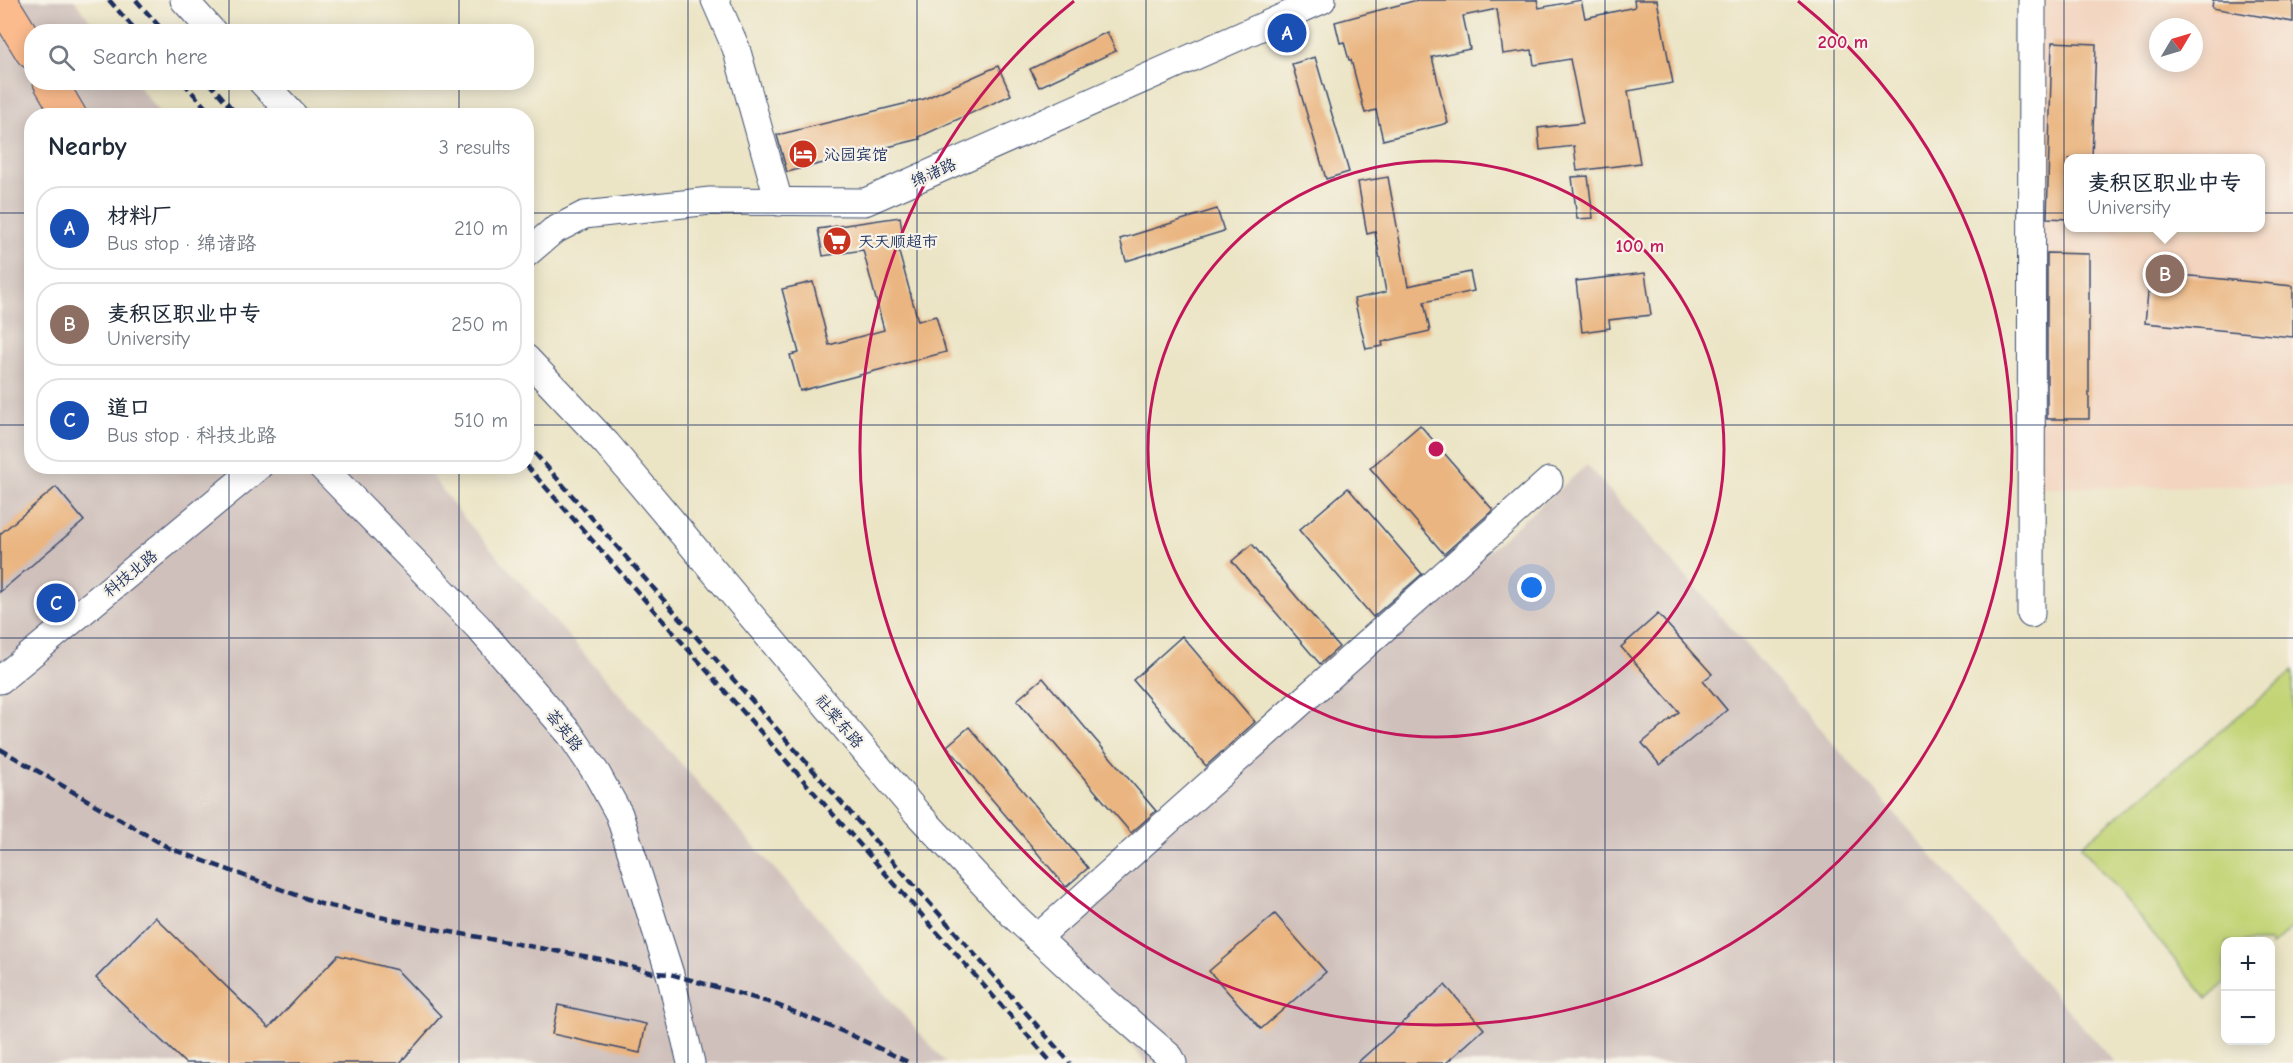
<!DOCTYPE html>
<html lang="en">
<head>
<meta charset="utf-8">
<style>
  body { margin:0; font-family:"Comic Neue","LXGW WenKai TC",sans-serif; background:#f6f6f7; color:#1f2937 }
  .controls { position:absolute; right:18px; bottom:18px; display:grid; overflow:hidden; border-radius:12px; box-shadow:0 3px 15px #0003 }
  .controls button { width:54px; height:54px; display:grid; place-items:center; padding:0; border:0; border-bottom:2px solid #e0e1e3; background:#fff; color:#1f2937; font:30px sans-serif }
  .compass { position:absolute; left:2149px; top:18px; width:54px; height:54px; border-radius:50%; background:#fff; box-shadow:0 3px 15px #0003; rotate:52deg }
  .you { position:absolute; left:1532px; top:588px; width:21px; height:21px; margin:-15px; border:4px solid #fff; border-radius:50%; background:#1a73e8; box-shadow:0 0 0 9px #1a73e833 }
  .badge { display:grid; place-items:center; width:39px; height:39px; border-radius:50%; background:#111827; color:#fff; font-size:20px; font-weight:700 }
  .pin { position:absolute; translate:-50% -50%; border:3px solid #fff; box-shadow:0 2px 6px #0006 }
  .popup { position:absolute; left:2064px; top:154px; width:201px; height:78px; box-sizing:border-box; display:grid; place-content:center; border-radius:12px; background:#fff; filter:drop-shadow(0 2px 4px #0005); font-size:20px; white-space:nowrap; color:#747a83 }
  .popup b { font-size:22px; color:#1f2937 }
  .popup::after { content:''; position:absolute; left:50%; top:100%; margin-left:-12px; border:12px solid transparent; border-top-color:#fff }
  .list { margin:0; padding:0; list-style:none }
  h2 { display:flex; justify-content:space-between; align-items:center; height:78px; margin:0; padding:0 24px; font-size:26px }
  h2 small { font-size:20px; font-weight:400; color:#747a83 }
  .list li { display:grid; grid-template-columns:39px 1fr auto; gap:18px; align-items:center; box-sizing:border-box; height:84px; margin:0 12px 12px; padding:0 12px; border:2px solid #e0e1e3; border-radius:24px }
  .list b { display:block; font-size:22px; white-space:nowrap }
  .list p { margin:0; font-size:20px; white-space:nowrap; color:#747a83 }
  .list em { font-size:20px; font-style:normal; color:#747a83 }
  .icon { flex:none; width:33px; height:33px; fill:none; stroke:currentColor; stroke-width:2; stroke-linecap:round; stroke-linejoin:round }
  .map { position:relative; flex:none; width:2293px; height:1063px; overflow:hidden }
  .search { position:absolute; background:#fff; box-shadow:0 3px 15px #0003; left:24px; top:24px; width:510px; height:66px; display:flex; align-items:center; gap:15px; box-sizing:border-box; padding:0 21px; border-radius:24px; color:#747a83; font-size:22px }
  .panel { position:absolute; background:#fff; box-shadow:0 3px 15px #0003; left:24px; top:108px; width:510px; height:366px; border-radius:24px }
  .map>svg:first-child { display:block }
  .built { fill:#f3d4bf; fill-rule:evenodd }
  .industrial { fill:#cfc0bb }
  .green { fill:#c2d476; stroke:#6e826a; stroke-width:1.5 }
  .building { fill:#eab580 }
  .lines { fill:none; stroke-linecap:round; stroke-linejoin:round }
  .minor-casing { stroke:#3a4a6d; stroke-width:29 }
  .major-casing { stroke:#3a4a6d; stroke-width:35 }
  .minor { stroke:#fff; stroke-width:27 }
  .major { stroke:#fbbb8d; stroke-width:33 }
  .rail { stroke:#1b2f5e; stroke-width:4.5; stroke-dasharray:9 4.5; stroke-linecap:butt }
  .grid { fill:none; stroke:#1b2f5e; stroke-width:1.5; stroke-opacity:0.55 }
  .ring { fill:none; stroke:#c2185b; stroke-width:3 }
  .labels { text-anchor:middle; stroke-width:4.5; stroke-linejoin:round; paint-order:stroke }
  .poi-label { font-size:16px; fill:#1b2f5e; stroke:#f7f3e8; text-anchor:start }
  .street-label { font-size:16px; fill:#1b2f5e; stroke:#f7f3e8 }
  .centre { fill:#c2185b; stroke:#f7f3e8; stroke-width:3 }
  .ring-label { font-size:18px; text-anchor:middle; font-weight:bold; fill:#c2185b; stroke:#f7f3e8; stroke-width:4.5; stroke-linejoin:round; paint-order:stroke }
</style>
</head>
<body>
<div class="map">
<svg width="2293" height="1063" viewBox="0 0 2293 1063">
  <rect width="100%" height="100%" fill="#f7f3e8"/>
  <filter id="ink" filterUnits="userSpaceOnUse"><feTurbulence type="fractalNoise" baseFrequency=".0167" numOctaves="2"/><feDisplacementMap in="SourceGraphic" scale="12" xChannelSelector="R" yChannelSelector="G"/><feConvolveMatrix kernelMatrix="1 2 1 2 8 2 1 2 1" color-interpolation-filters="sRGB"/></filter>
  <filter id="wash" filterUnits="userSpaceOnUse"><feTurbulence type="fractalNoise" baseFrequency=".008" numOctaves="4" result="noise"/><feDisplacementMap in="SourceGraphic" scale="24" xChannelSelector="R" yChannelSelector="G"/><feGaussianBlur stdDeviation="1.35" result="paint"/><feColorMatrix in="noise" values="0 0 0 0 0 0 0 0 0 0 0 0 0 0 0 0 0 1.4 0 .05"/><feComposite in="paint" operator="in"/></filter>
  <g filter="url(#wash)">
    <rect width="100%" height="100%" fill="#ebe4c5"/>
    <path class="built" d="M 2040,0 L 2293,0 L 2293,485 L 2039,488 ZM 2158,27 L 2194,27 L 2194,63 L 2158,63 ZM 2069,158 L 2261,158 L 2261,228 L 2069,228 Z"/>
    <g class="industrial">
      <path d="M 0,0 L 74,0 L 98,31 L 32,32 L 32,82 L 136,83 L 161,115 L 32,116 L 32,466 L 425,467 L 463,517 L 946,1063 L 0,1063 Z"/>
      <path d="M 1587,465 L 2115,1063 L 1146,1063 L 1040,941 Z"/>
    </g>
    <path class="green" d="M 2293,671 L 2293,927 L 2271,946 L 2270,942 L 2226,942 L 2225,983 L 2207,999 L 2081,846 Z"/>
    <g id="blocks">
      <g class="building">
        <path d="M 1417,0 L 1537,0 L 1539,8 L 1581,0 L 1585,18 L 1635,7 L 1634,0 L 1657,0 L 1673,83 L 1628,91 L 1640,163 L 1577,171 L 1574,146 L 1540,150 L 1538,128 L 1583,123 L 1570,59 L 1534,65 L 1532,50 L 1503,54 L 1497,9 L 1463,16 L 1470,49 L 1432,57 L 1448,123 L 1383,140 L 1376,110 L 1365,113 L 1351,60 L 1349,60 L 1344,42 L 1340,43 L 1335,22 Z"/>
        <path d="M 2213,0 L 2293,0 L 2293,22 L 2212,8 Z"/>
        <path d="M 1107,32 L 1116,51 L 1039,87 L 1030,69 Z"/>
        <path d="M 2052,42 L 2096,44 L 2092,159 L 2069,159 L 2069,219 L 2047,218 Z"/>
        <path d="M 1315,57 L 1349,172 L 1326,179 L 1292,64 Z"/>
        <path d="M 998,66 L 1011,95 L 919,137 L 920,139 L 787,172 L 777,135 L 924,99 Z"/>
        <path d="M 1588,176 L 1593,218 L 1577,219 L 1572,177 Z"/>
        <path d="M 1388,177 L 1408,286 L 1470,272 L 1474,291 L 1424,302 L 1430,331 L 1382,342 L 1383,346 L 1366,349 L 1354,299 L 1386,292 L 1375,232 L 1367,234 L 1358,182 Z"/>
        <path d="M 1217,209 L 1224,231 L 1126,261 L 1120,239 Z"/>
        <path d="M 900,217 L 904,243 L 897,245 L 918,321 L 936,316 L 946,352 L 800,391 L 790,355 L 799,353 L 782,289 L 813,282 L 829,345 L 884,330 L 863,250 L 823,256 L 818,229 Z"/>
        <path d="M 2047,253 L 2089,254 L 2089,419 L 2047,419 Z"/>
        <path d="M 2150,272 L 2293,286 L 2293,337 L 2145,323 Z"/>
        <path d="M 1645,273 L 1651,315 L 1609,320 L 1610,328 L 1582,332 L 1576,281 Z"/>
        <path d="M 1420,425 L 1493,510 L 1444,554 L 1370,468 Z"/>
        <path d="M 56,487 L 84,521 L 0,592 L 0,534 Z"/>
        <path d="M 1348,488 L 1422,574 L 1373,617 L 1299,530 Z"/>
        <path d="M 1252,544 L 1339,647 L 1320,664 L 1232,561 Z"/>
        <path d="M 1658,614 L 1712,674 L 1703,681 L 1727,710 L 1660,765 L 1642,743 L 1679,712 L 1621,647 Z"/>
        <path d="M 1182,636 L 1255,722 L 1206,766 L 1133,680 Z"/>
        <path d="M 1043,678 L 1156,811 L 1131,833 L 1017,700 Z"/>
        <path d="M 969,727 L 1088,868 L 1066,887 L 947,746 Z"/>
        <path d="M 1275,914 L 1326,972 L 1261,1029 L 1209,971 Z"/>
        <path d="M 155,917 L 269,1028 L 338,955 L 397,970 L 441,1016 L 400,1063 L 185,1063 L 96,978 Z"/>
        <path d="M 1445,985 L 1484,1029 L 1446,1063 L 1357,1063 Z"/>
        <path d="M 558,1005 L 646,1024 L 640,1053 L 552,1034 Z"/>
      </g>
    </g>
  </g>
  <g filter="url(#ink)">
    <use href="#blocks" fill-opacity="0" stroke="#3a4a6d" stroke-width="1.5"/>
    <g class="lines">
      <g class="minor-casing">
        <g id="minor">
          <path d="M 184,0 L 213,32"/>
          <path d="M 715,0 L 736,48 L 779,202"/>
          <path d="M 262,82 L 294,116"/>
          <path d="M 526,254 L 553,231 L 584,215 L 710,201 L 865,202 L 1322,0"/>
          <path d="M 526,358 L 607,444 L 917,813 L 1013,915 L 1102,998 L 1170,1057 L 1173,1063"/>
          <path d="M 321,466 L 478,627 L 570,734 L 597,774 L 619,814 L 670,974 L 691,1063"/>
          <path d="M 2031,614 L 2032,0"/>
          <path d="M 0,680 L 259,466"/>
          <path d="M 1037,938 L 1549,481"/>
        </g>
      </g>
      <g class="major-casing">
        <g id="major">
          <path d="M 0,0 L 32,52"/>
          <path d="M 50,82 L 70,116"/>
        </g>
      </g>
      <use href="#minor" class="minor"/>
      <use href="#major" class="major"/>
      <g class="rail">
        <path d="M 109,0 L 137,32"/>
        <path d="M 136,0 L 164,32"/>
        <path d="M 183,82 L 213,116"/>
        <path d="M 209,82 L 238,116"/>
        <path d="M 526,443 L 1070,1063"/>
        <path d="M 526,465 L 1052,1063"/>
        <path d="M 0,749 L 169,848 L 321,904 L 440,930 L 606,960 L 653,973 L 670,974 L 772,1003 L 849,1034 L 910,1063"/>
      </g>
    </g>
  </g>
  <path class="grid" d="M 229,0 L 229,32M 459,0 L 459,32M 688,0 L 688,1063M 917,0 L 917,1063M 1146,0 L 1146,1063M 1376,0 L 1376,1063M 1605,0 L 1605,1063M 1834,0 L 1834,1063M 2064,0 L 2064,1063M 229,82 L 229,116M 459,82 L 459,116M 0,213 L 32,213M 526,213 L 2293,213M 0,425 L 32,425M 526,425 L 2293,425M 229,466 L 229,1063M 459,466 L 459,1063M 0,638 L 2293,638M 0,850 L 2293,850"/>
  <g class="ring">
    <circle cx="1436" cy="449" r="288"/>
    <path d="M1798 1A576 576 0 1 1 1074 1"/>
  </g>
  <defs>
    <g id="hotel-disc" transform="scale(1.5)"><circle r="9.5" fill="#c8321e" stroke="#f7f3e8"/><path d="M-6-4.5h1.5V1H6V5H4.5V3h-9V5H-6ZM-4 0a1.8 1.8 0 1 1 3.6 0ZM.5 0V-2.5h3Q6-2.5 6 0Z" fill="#fff"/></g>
    <g id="supermarket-disc" transform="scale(1.5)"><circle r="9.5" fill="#c8321e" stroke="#f7f3e8"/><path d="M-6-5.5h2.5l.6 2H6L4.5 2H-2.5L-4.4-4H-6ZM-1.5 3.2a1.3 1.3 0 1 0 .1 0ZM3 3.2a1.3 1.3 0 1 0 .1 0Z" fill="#fff"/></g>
  </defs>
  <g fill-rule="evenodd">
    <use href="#hotel-disc" x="803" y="154"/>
    <use href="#supermarket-disc" x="837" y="241"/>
  </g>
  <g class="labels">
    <g class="poi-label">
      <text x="824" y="160">沁园宾馆</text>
      <text x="858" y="247">天天顺超市</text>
    </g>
    <g class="street-label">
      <text transform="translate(933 172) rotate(-24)" y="6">绵诸路</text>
      <text transform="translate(130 573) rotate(-39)" y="6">科技北路</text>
      <text transform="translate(840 721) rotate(50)" y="6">社棠东路</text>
      <text transform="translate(565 730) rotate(52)" y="6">荟英路</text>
    </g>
  </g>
  <circle cx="1436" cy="449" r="9" class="centre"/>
  <g class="ring-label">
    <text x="1843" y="48">200 m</text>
    <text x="1640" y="252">100 m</text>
  </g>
</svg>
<div class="controls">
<button>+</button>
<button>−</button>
</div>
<svg class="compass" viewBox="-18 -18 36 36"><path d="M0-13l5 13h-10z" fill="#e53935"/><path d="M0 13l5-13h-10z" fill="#747a83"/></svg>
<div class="you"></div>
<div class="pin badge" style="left:1287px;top:33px;background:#1a4fb4">A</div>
<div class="pin badge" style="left:2165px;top:274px;background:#8d6e63">B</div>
<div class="popup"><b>麦积区职业中专</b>University</div>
<div class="pin badge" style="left:56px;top:603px;background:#1a4fb4">C</div>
<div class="search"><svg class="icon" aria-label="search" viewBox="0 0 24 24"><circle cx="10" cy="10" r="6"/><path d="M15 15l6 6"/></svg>Search here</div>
<section class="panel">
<h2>Nearby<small>3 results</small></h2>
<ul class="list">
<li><span class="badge" style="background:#1a4fb4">A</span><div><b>材料厂</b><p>Bus stop · 绵诸路</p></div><em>210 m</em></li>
<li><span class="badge" style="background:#8d6e63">B</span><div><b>麦积区职业中专</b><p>University</p></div><em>250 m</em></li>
<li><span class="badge" style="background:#1a4fb4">C</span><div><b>道口</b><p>Bus stop · 科技北路</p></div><em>510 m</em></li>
</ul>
</section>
</div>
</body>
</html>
